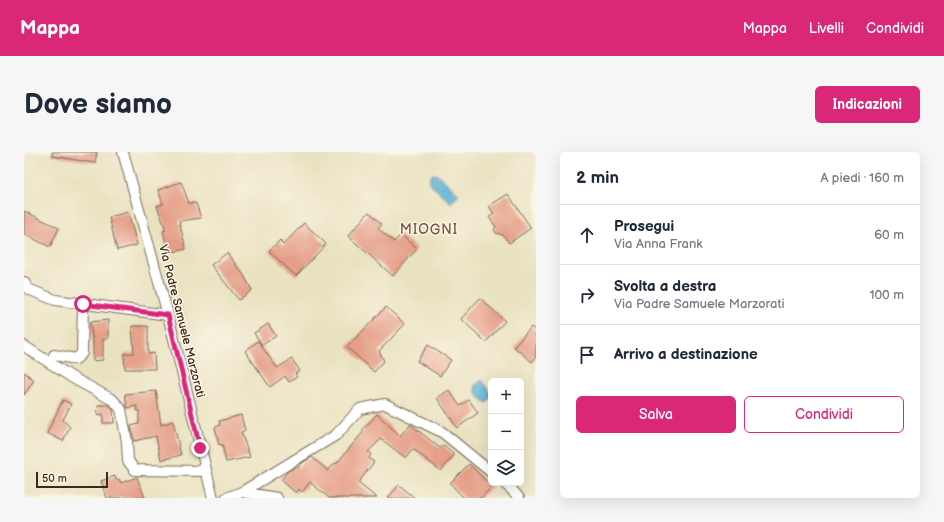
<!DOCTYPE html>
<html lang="it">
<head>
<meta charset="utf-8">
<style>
  body { margin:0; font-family:"Balsamiq Sans",sans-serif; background:#f6f6f7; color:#1f2937 }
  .controls { position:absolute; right:12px; bottom:12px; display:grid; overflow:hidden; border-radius:6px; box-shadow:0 4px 16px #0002 }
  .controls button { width:36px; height:36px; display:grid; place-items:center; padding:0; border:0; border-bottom:1px solid #e0e1e3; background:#fff; color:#1f2937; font:20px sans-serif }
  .scale { position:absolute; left:12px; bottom:10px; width:72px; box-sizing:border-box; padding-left:4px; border:2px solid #3b2a1e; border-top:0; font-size:11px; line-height:14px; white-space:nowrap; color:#3b2a1e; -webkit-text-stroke:3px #fcf5e5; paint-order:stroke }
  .stop { position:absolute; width:12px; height:12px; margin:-9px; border:3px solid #db2777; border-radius:50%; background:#fff }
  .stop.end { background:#db2777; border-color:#fff; box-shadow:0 1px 4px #0008 }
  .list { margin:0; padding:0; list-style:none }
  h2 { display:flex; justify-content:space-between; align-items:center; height:52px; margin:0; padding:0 16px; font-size:17px }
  h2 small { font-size:13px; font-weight:400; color:#747a83 }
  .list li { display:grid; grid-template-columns:26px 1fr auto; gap:12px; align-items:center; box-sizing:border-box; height:60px; padding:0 16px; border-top:1px solid #e0e1e3 }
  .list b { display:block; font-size:15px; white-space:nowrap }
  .list p { margin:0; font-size:13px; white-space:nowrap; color:#747a83 }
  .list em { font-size:13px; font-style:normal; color:#747a83 }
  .actions { display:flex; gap:8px; padding:12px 16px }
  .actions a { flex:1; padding:9px 0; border:1px solid #db2777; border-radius:6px; text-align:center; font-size:14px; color:#db2777 }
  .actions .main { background:#db2777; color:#fff }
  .icon { flex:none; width:22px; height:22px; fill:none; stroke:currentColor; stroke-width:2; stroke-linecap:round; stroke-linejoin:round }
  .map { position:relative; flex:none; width:512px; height:346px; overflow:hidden; border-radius:6px }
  header { display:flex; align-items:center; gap:24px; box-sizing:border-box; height:56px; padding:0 20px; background:#db2777; color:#fff }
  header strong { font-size:19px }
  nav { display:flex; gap:22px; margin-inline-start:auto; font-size:14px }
  .intro { display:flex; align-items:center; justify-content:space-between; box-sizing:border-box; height:96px; padding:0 24px }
  h1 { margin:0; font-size:28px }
  .button { padding:10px 18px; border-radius:6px; background:#db2777; color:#fff; font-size:14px; font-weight:700 }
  main { display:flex; gap:24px; padding:0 24px }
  aside { flex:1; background:#fff; border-radius:6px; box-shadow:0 4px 16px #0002 }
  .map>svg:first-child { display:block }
  .water { fill:#57afd4; stroke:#496c79 }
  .building { fill:#e59f88 }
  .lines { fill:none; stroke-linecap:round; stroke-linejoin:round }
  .minor-casing { stroke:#786a57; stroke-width:12 }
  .minor { stroke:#fff; stroke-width:10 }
  .route { stroke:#db2777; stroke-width:5 }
  .labels { text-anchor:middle; stroke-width:3; stroke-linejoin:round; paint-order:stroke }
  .street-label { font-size:12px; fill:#3b2a1e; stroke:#fcf5e5 }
  .quarter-label { font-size:14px; letter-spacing:1px; fill:#765343; stroke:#fcf5e5 }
</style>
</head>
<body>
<header>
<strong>Mappa</strong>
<nav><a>Mappa</a><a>Livelli</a><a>Condividi</a></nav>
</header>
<div class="intro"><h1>Dove siamo</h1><a class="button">Indicazioni</a></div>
<main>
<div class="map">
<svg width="512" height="346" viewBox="0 0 512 346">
  <rect width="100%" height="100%" fill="#fcf5e5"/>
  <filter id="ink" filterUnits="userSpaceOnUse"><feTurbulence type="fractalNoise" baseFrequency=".025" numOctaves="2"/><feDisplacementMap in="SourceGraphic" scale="8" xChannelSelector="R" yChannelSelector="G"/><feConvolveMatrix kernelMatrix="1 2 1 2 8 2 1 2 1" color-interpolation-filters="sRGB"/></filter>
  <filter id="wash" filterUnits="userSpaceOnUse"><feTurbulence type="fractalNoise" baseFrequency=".012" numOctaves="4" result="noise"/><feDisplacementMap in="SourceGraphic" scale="16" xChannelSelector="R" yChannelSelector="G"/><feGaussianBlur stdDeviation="0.9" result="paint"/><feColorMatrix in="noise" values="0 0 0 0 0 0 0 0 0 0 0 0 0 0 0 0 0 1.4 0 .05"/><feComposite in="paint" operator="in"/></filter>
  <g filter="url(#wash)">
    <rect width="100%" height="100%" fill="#e9e2c1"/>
    <g class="water">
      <path d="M 409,22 L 414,23 L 435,42 L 427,51 L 405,31 L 406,24 Z"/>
      <path d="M 458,228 L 467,241 L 467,247 L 462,251 L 453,243 L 450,234 Z"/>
    </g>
    <g id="blocks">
      <g class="building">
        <path d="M 28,0 L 73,0 L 71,11 L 28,4 Z"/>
        <path d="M 157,30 L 165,51 L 172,51 L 177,66 L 155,69 L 162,97 L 144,101 L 139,79 L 142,78 L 133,54 L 139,52 L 134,38 Z"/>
        <path d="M 484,42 L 507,76 L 485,91 L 479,83 L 472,81 L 470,77 L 472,75 L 465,65 L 470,62 L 465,54 Z"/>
        <path d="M 0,59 L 35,76 L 26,95 L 0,82 Z"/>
        <path d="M 104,60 L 113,93 L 93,98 L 85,65 Z"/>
        <path d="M 345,60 L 358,72 L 354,76 L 370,90 L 377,83 L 393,97 L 369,124 L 324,84 Z"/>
        <path d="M 280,71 L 302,92 L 272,124 L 245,99 L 256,88 L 259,93 Z"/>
        <path d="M 203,101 L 219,122 L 228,138 L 215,148 L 187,113 Z"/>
        <path d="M 456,146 L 481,169 L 462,190 L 437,167 Z"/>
        <path d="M 362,155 L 381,172 L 355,199 L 360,209 L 350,220 L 323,195 Z"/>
        <path d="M 84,168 L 84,187 L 79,187 L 79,208 L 69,209 L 69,191 L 66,170 Z"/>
        <path d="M 244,172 L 252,184 L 238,193 L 230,181 Z"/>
        <path d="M 108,174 L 124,174 L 124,202 L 130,201 L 131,217 L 101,217 L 100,202 L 110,201 Z"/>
        <path d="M 507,175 L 512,179 L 512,205 L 508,210 L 490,195 Z"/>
        <path d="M 234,189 L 253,216 L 268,207 L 276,219 L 271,222 L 273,225 L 265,230 L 261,224 L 246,235 L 221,199 Z"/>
        <path d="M 404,193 L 427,208 L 416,224 L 393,209 Z"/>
        <path d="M 0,220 L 10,228 L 0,243 Z"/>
        <path d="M 425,238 L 436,254 L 445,248 L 454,261 L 433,276 L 413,246 Z"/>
        <path d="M 132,239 L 137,273 L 149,269 L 157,303 L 137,308 L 132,284 L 110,289 L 107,274 L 115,272 L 115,258 L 113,259 L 113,254 L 103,256 L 101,242 Z"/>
        <path d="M 39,248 L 47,252 L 39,268 L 46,275 L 39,289 L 23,281 Z"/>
        <path d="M 74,253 L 85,253 L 89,258 L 90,271 L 79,271 L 79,262 L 73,263 Z"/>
        <path d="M 353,262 L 376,284 L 386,272 L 416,296 L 420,294 L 430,303 L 417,319 L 389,297 L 382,306 L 357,287 L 344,300 L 347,302 L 345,306 L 350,310 L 334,331 L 353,346 L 305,346 L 286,330 L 278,340 L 275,337 L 272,341 L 257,328 L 264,319 L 272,315 L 274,316 L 278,311 L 288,305 L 304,319 L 311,311 L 312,312 L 340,279 L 338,278 Z"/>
        <path d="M 217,263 L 221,278 L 217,280 L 226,305 L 202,310 L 198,292 L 195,293 L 191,275 L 196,273 L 195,269 Z"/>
        <path d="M 445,312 L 468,335 L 457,346 L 440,346 L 426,331 Z"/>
        <path d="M 91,324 L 92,328 L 95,327 L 97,331 L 113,325 L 121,346 L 83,346 L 77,329 Z"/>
        <path d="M 375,333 L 391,346 L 364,346 Z"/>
      </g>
    </g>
  </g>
  <g filter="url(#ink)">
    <use href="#blocks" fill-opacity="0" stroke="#786a57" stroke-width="1"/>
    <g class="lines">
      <g class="minor-casing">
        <g id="minor">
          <path d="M 99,0 L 144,163 L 189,346"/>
          <path d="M 0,130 L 4,137 L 31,148 L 144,163"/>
          <path d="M 0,194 L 49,226 L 89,248 L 97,257 L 103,290 L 104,309 L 111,318 L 182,319"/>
          <path d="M 30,203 L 52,207 L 58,201 L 59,152"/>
          <path d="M 480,331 L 488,338 L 495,346"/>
          <path d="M 218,340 L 312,283 L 336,257 L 361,252 L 418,280 L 467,320"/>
          <path d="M 202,346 L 218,340 L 253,346"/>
        </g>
      </g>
      <use href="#minor" class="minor"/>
    </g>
  </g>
  <g class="lines" filter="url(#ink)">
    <path class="route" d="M 59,152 L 144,163 L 176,296"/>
  </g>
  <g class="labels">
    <g class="street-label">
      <text transform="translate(158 169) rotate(76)" y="4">Via Padre Samuele Marzorati</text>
    </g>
    <g class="quarter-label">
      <text x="405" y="82">MIOGNI</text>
    </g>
  </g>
</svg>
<div class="controls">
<button>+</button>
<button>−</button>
<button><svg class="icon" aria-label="layers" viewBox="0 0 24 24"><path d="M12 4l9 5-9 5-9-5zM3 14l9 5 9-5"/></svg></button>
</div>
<div class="scale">50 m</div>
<div class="stop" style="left:59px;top:152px"></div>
<div class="stop end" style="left:176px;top:296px"></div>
</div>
<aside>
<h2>2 min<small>A piedi · 160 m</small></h2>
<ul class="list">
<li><svg class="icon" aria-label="ahead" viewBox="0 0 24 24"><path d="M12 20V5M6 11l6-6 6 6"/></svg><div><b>Prosegui</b><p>Via Anna Frank</p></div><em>60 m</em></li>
<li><svg class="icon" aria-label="right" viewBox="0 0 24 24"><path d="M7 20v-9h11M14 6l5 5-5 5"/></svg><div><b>Svolta a destra</b><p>Via Padre Samuele Marzorati</p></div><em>100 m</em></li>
<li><svg class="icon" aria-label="arrive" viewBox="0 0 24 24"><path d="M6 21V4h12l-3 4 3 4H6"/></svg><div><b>Arrivo a destinazione</b></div></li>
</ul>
<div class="actions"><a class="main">Salva</a><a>Condividi</a></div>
</aside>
</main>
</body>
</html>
